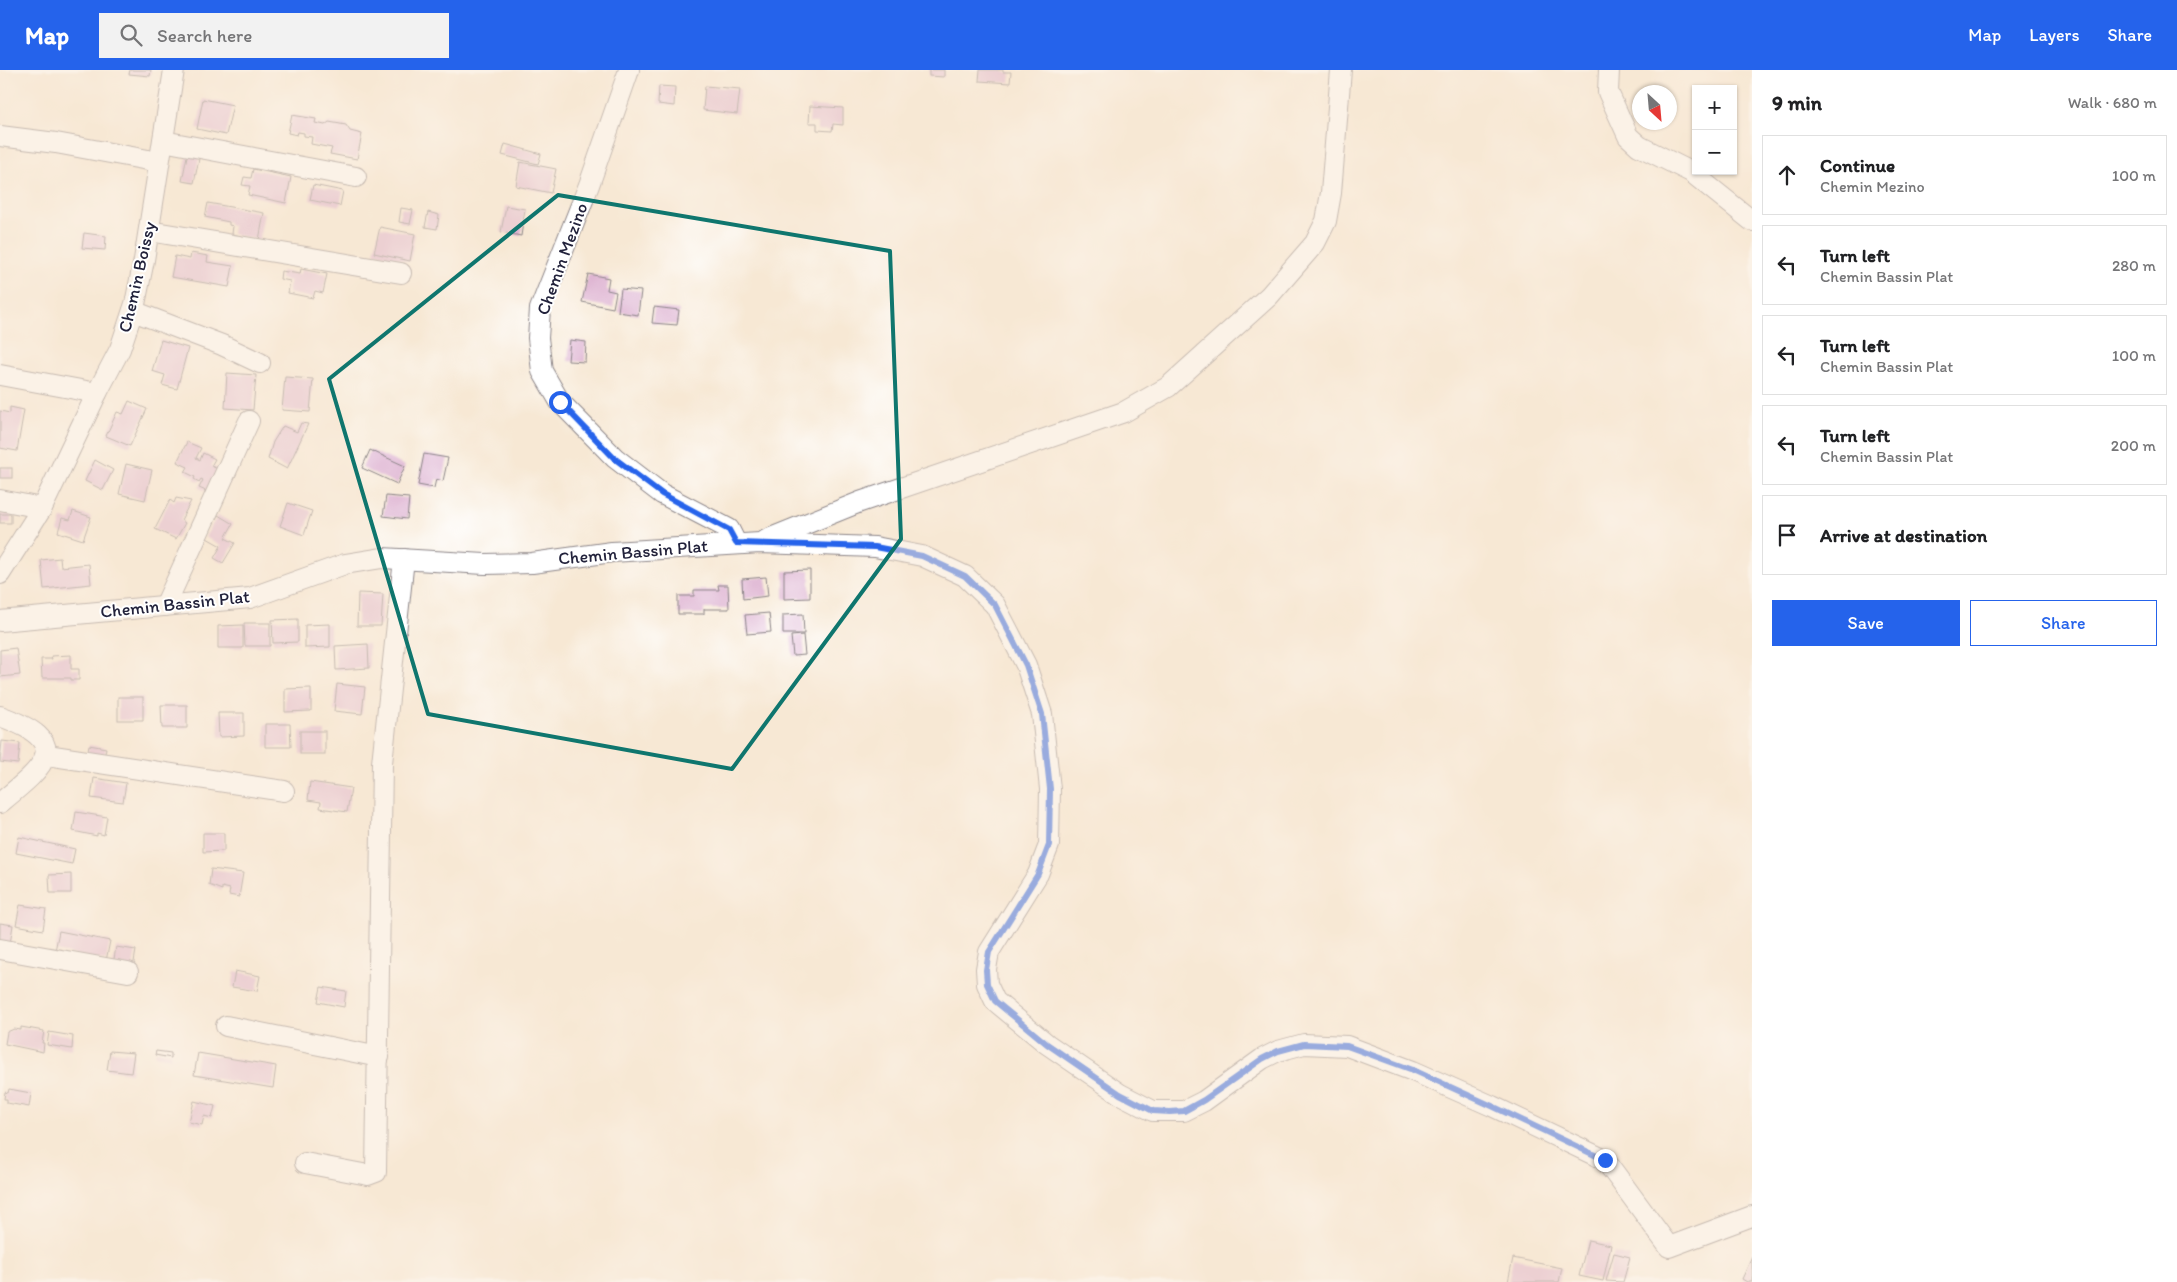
<!DOCTYPE html>
<html lang="en">
<head>
<meta charset="utf-8">
<style>
  body { margin:0; font-family:Itim,sans-serif; background:#f2f2f2; color:#202124 }
  .controls { position:absolute; right:15px; top:15px; display:grid; overflow:hidden; border-radius:0px; box-shadow:0 1px 4px #0004 }
  .controls button { width:45px; height:45px; display:grid; place-items:center; padding:0; border:0; border-bottom:1px solid #e0e0e0; background:#fff; color:#202124; font:25px sans-serif }
  .compass { position:absolute; left:1632px; top:15px; width:45px; height:45px; border-radius:50%; background:#fff; box-shadow:0 1px 4px #0004; rotate:154deg }
  .stop { position:absolute; width:15px; height:15px; margin:-11px; border:4px solid #2563eb; border-radius:50%; background:#fff }
  .stop.end { background:#2563eb; border-color:#fff; box-shadow:0 1px 5px #0008 }
  .list { margin:0; padding:0; list-style:none }
  h2 { display:flex; justify-content:space-between; align-items:center; height:65px; margin:0; padding:0 20px; font-size:21px }
  h2 small { font-size:16px; font-weight:400; color:#757577 }
  .list li { display:grid; grid-template-columns:32px 1fr auto; gap:15px; align-items:center; box-sizing:border-box; height:80px; margin:0 10px 10px; padding:0 10px; border:1px solid #e0e0e0; border-radius:0px }
  .list b { display:block; font-size:19px; white-space:nowrap }
  .list p { margin:0; font-size:16px; white-space:nowrap; color:#757577 }
  .list em { font-size:16px; font-style:normal; color:#757577 }
  .actions { display:flex; gap:10px; padding:15px 20px }
  .actions a { flex:1; padding:11px 0; border:1px solid #2563eb; border-radius:0px; text-align:center; font-size:18px; color:#2563eb }
  .actions .main { background:#2563eb; color:#fff }
  .icon { flex:none; width:28px; height:28px; fill:none; stroke:currentColor; stroke-width:2; stroke-linecap:round; stroke-linejoin:round }
  .map { position:relative; flex:none; width:1752px; height:1212px; overflow:hidden }
  header { display:flex; align-items:center; gap:30px; box-sizing:border-box; height:70px; padding:0 25px; background:#2563eb; color:#fff }
  header strong { font-size:24px }
  nav { display:flex; gap:28px; margin-inline-start:auto; font-size:18px }
  .search { width:350px; height:45px; background:#f2f2f2; display:flex; align-items:center; gap:12px; box-sizing:border-box; padding:0 18px; border-radius:0px; color:#757577; font-size:19px }
  main { display:flex }
  aside { flex:1; background:#fff }
  .map>svg:first-child { display:block }
  .building { fill:#deb3d1 }
  .lines { fill:none; stroke-linecap:round; stroke-linejoin:round }
  .minor-casing { stroke:#8c8588; stroke-width:22 }
  .minor { stroke:#fff; stroke-width:20 }
  .route { stroke:#2563eb; stroke-width:6 }
  .marked { fill:none; stroke:#0f766e; stroke-width:4; stroke-linejoin:round }
  .labels { text-anchor:middle; stroke-width:4; stroke-linejoin:round; paint-order:stroke }
  .street-label { font-size:18px; fill:#22223b; stroke:#fff }
</style>
</head>
<body>
<header>
<strong>Map</strong>
<div class="search"><svg class="icon" aria-label="search" viewBox="0 0 24 24"><circle cx="10" cy="10" r="6"/><path d="M15 15l6 6"/></svg>Search here</div>
<nav><a>Map</a><a>Layers</a><a>Share</a></nav>
</header>
<main>
<div class="map">
<svg width="1752" height="1212" viewBox="0 0 1752 1212">
  <rect width="100%" height="100%" fill="#fff"/>
  <filter id="ink" filterUnits="userSpaceOnUse"><feTurbulence type="fractalNoise" baseFrequency=".02" numOctaves="2"/><feDisplacementMap in="SourceGraphic" scale="10" xChannelSelector="R" yChannelSelector="G"/><feConvolveMatrix kernelMatrix="1 2 1 2 8 2 1 2 1" color-interpolation-filters="sRGB"/></filter>
  <filter id="wash" filterUnits="userSpaceOnUse"><feTurbulence type="fractalNoise" baseFrequency=".0096" numOctaves="4" result="noise"/><feDisplacementMap in="SourceGraphic" scale="20" xChannelSelector="R" yChannelSelector="G"/><feGaussianBlur stdDeviation="1.12" result="paint"/><feColorMatrix in="noise" values="0 0 0 0 0 0 0 0 0 0 0 0 0 0 0 0 0 1.4 0 .05"/><feComposite in="paint" operator="in"/></filter>
  <g filter="url(#wash)">
    <rect width="100%" height="100%" fill="#f7e8d4"/>
    <g id="blocks">
      <g class="building">
        <path d="M 130,0 L 151,0 L 150,6 L 129,4 Z"/>
        <path d="M 929,0 L 944,0 L 944,7 L 929,6 Z"/>
        <path d="M 980,0 L 1003,0 L 1003,2 L 1011,2 L 1010,13 L 979,11 Z"/>
        <path d="M 659,16 L 675,17 L 674,36 L 658,34 Z"/>
        <path d="M 705,16 L 740,19 L 737,44 L 703,40 Z"/>
        <path d="M 203,29 L 233,35 L 226,65 L 197,59 Z"/>
        <path d="M 810,36 L 843,38 L 843,55 L 833,54 L 832,61 L 817,60 L 817,53 L 809,53 Z"/>
        <path d="M 292,45 L 316,49 L 315,53 L 325,55 L 329,52 L 346,55 L 350,61 L 362,64 L 357,89 L 330,84 L 332,78 L 311,74 L 312,67 L 304,66 L 304,63 L 298,62 L 297,65 L 288,63 Z"/>
        <path d="M 505,74 L 541,84 L 538,94 L 502,85 Z"/>
        <path d="M 188,81 L 200,84 L 194,113 L 182,111 Z"/>
        <path d="M 520,92 L 556,99 L 551,123 L 516,116 Z"/>
        <path d="M 253,99 L 291,107 L 286,133 L 248,125 L 250,116 L 242,115 L 244,107 L 251,108 Z"/>
        <path d="M 313,115 L 343,121 L 340,136 L 310,130 Z"/>
        <path d="M 208,133 L 264,143 L 259,170 L 232,164 L 233,156 L 229,155 L 229,152 L 205,147 Z"/>
        <path d="M 506,136 L 525,139 L 521,166 L 501,162 Z"/>
        <path d="M 401,138 L 413,140 L 410,154 L 399,152 Z"/>
        <path d="M 428,142 L 439,145 L 437,159 L 425,157 Z"/>
        <path d="M 380,157 L 415,164 L 410,191 L 374,183 Z"/>
        <path d="M 84,163 L 106,166 L 105,180 L 82,178 Z"/>
        <path d="M 191,183 L 208,186 L 207,192 L 233,196 L 229,217 L 171,207 L 175,186 L 190,189 Z"/>
        <path d="M 301,199 L 327,204 L 323,223 L 315,221 L 313,228 L 288,223 L 290,211 L 280,209 L 281,201 L 300,204 Z"/>
        <path d="M 588,204 L 609,208 L 607,220 L 616,222 L 613,238 L 582,232 Z"/>
        <path d="M 621,219 L 641,221 L 638,245 L 618,242 Z"/>
        <path d="M 654,237 L 679,240 L 677,255 L 652,253 Z"/>
        <path d="M 161,270 L 188,278 L 177,319 L 162,315 L 165,305 L 152,301 Z"/>
        <path d="M 570,270 L 586,272 L 585,292 L 568,291 Z"/>
        <path d="M 227,303 L 256,305 L 253,340 L 225,338 Z"/>
        <path d="M 285,307 L 313,309 L 310,342 L 282,340 Z"/>
        <path d="M 129,331 L 147,339 L 130,376 L 106,366 L 117,342 L 123,344 Z"/>
        <path d="M 10,337 L 24,340 L 17,381 L 0,378 L 0,341 L 10,343 Z"/>
        <path d="M 301,353 L 308,354 L 287,399 L 268,389 L 273,372 L 283,356 L 297,362 Z"/>
        <path d="M 187,372 L 201,378 L 196,388 L 200,390 L 203,383 L 215,389 L 211,396 L 218,399 L 206,421 L 199,418 L 203,410 L 201,409 L 199,412 L 194,409 L 195,407 L 185,402 L 188,397 L 177,392 Z"/>
        <path d="M 370,380 L 405,396 L 397,414 L 362,398 Z"/>
        <path d="M 424,384 L 448,388 L 443,411 L 436,409 L 434,418 L 418,415 Z"/>
        <path d="M 95,390 L 113,400 L 103,420 L 85,411 Z"/>
        <path d="M 126,394 L 152,400 L 145,430 L 119,424 Z"/>
        <rect x="0" y="398" width="12" height="10"/>
        <path d="M 386,426 L 409,428 L 407,449 L 383,446 Z"/>
        <path d="M 176,428 L 191,431 L 181,450 L 185,453 L 176,469 L 155,459 L 170,430 L 174,433 Z"/>
        <path d="M 288,433 L 312,441 L 304,465 L 280,456 Z"/>
        <path d="M 73,441 L 91,447 L 83,470 L 58,462 L 62,448 L 70,450 Z"/>
        <rect x="0" y="444" width="11" height="9"/>
        <path d="M 218,445 L 233,454 L 225,468 L 235,473 L 223,493 L 214,488 L 221,476 L 205,467 Z"/>
        <path d="M 60,488 L 61,497 L 89,494 L 91,514 L 44,519 L 41,490 Z"/>
        <path d="M 810,500 L 810,528 L 784,529 L 784,501 Z"/>
        <path d="M 766,507 L 768,526 L 743,529 L 742,509 Z"/>
        <path d="M 718,515 L 728,515 L 729,539 L 704,539 L 704,544 L 678,544 L 678,526 L 694,526 L 694,520 L 719,520 Z"/>
        <path d="M 358,523 L 383,524 L 381,556 L 357,556 Z"/>
        <path d="M 769,543 L 771,562 L 747,564 L 745,545 Z"/>
        <path d="M 803,544 L 804,564 L 783,564 L 783,545 Z"/>
        <path d="M 298,549 L 298,572 L 273,573 L 272,550 Z"/>
        <path d="M 244,553 L 270,553 L 270,576 L 245,576 Z"/>
        <path d="M 330,554 L 330,577 L 305,578 L 305,555 Z"/>
        <path d="M 243,555 L 243,578 L 218,578 L 218,556 Z"/>
        <path d="M 803,565 L 805,585 L 793,586 L 791,566 Z"/>
        <path d="M 368,574 L 369,598 L 336,600 L 335,576 Z"/>
        <path d="M 16,578 L 20,605 L 0,607 L 0,580 Z"/>
        <path d="M 71,585 L 71,599 L 79,599 L 79,610 L 71,610 L 71,608 L 42,608 L 41,589 L 52,589 L 51,586 Z"/>
        <path d="M 337,614 L 365,617 L 362,644 L 334,641 Z"/>
        <path d="M 311,618 L 311,641 L 285,642 L 285,619 Z"/>
        <rect x="118" y="627" width="25" height="23"/>
        <path d="M 161,635 L 187,635 L 187,658 L 162,658 Z"/>
        <path d="M 218,643 L 244,643 L 244,666 L 219,667 Z"/>
        <path d="M 265,654 L 290,654 L 291,677 L 265,677 Z"/>
        <rect x="300" y="661" width="25" height="23"/>
        <path d="M 2,671 L 20,673 L 18,694 L 0,692 Z"/>
        <path d="M 89,675 L 106,678 L 104,689 L 87,686 Z"/>
        <path d="M 94,708 L 126,713 L 123,732 L 91,728 Z"/>
        <path d="M 310,712 L 351,718 L 347,742 L 320,738 L 321,732 L 308,730 Z"/>
        <path d="M 76,742 L 107,747 L 104,765 L 97,763 L 97,766 L 73,761 Z"/>
        <path d="M 203,763 L 224,763 L 224,781 L 203,782 Z"/>
        <path d="M 19,767 L 75,779 L 72,794 L 16,783 Z"/>
        <path d="M 211,799 L 243,803 L 239,827 L 229,825 L 230,819 L 222,817 L 222,820 L 209,815 Z"/>
        <path d="M 71,804 L 71,823 L 50,823 L 49,805 Z"/>
        <path d="M 20,835 L 46,839 L 43,860 L 16,855 Z"/>
        <path d="M 0,853 L 13,855 L 10,874 L 0,872 Z"/>
        <path d="M 59,861 L 110,871 L 106,891 L 55,881 Z"/>
        <path d="M 116,877 L 136,880 L 133,898 L 113,895 Z"/>
        <path d="M 235,901 L 260,906 L 257,921 L 232,917 Z"/>
        <path d="M 321,917 L 346,921 L 344,937 L 318,932 Z"/>
        <path d="M 21,957 L 44,961 L 42,973 L 44,973 L 43,982 L 5,974 L 7,962 L 14,959 L 21,960 Z"/>
        <path d="M 49,962 L 73,966 L 72,979 L 47,975 Z"/>
        <path d="M 110,981 L 134,983 L 131,1003 L 107,1000 Z"/>
        <path d="M 156,981 L 171,983 L 171,988 L 155,985 Z"/>
        <path d="M 198,983 L 276,996 L 273,1018 L 194,1005 Z"/>
        <path d="M 9,1019 L 31,1023 L 29,1037 L 7,1033 L 7,1029 L 4,1029 L 5,1022 L 8,1023 Z"/>
        <path d="M 194,1031 L 215,1036 L 212,1048 L 204,1046 L 202,1055 L 189,1052 Z"/>
        <path d="M 1588,1170 L 1611,1175 L 1603,1211 L 1579,1206 Z"/>
        <path d="M 1614,1183 L 1630,1187 L 1623,1212 L 1606,1211 Z"/>
        <path d="M 1752,1187 L 1752,1212 L 1747,1212 L 1742,1209 Z"/>
        <path d="M 1513,1188 L 1562,1198 L 1559,1212 L 1508,1212 Z"/>
      </g>
    </g>
  </g>
  <g filter="url(#ink)">
    <use href="#blocks" fill-opacity="0" stroke="#8c8588" stroke-width="1"/>
    <g class="lines">
      <g class="minor-casing">
        <g id="minor">
          <path d="M 629,0 L 589,115 L 540,239 L 538,268 L 542,301 L 560,332 L 615,388 L 662,424 L 729,459 L 736,473"/>
          <path d="M 1609,0 L 1608,22 L 1628,66 L 1639,76 L 1691,102 L 1752,151"/>
          <path d="M 0,66 L 56,73 L 159,92"/>
          <path d="M 163,71 L 356,107"/>
          <path d="M 149,161 L 401,203"/>
          <path d="M 133,241 L 222,275 L 260,293"/>
          <path d="M 0,305 L 97,323"/>
          <path d="M 0,430 L 42,438"/>
          <path d="M 766,470 L 860,432 L 1124,342 L 1168,317 L 1269,226 L 1315,173 L 1326,151 L 1331,123 L 1341,0"/>
          <path d="M 0,504 L 42,438 L 97,323 L 120,279 L 135,234 L 144,190 L 174,0"/>
          <path d="M 165,536 L 249,351"/>
          <path d="M 0,551 L 250,528 L 345,494 L 382,488 L 485,494 L 532,493 L 612,482 L 760,473 L 875,477 L 922,486 L 965,506 L 995,535 L 1026,595 L 1042,644 L 1050,719 L 1049,775 L 1038,804 L 989,882 L 986,899 L 987,914 L 995,931 L 1047,974 L 1120,1024 L 1153,1041 L 1184,1041 L 1204,1031 L 1262,989 L 1278,981 L 1304,974 L 1347,976 L 1413,1001 L 1492,1036 L 1605,1090 L 1669,1177 L 1752,1146"/>
          <path d="M 0,646 C 75,673 45,696 0,733"/>
          <path d="M 47,685 L 284,721"/>
          <path d="M 0,879 L 128,902"/>
          <path d="M 226,956 L 379,987"/>
          <path d="M 305,1093 L 368,1105 L 376,1102 L 382,693 L 404,489"/>
        </g>
      </g>
      <use href="#minor" class="minor"/>
    </g>
  </g>
  <g class="lines" filter="url(#ink)">
    <path class="route" d="M 560,332 L 614,388 L 662,424 L 729,460 L 736,473 L 875,477 L 922,486 L 965,506 L 995,535 L 1026,595 L 1042,644 L 1050,719 L 1049,775 L 1038,804 L 989,882 L 986,900 L 987,914 L 995,931 L 1047,974 L 1120,1024 L 1153,1041 L 1170,1042 L 1184,1041 L 1204,1030 L 1262,989 L 1278,981 L 1304,974 L 1347,976 L 1413,1000 L 1492,1036 L 1605,1090"/>
  </g>
  <path d="M0 0H1752V1212H0ZM 558,125 L 890,181 L 901,469 L 732,699 L 428,644 L 329,309 Z" fill="#f7e8d4" fill-opacity=".55" fill-rule="evenodd"/>
  <path class="marked" d="M 558,125 L 890,181 L 901,469 L 732,699 L 428,644 L 329,309 Z"/>
  <g class="labels">
    <g class="street-label">
      <text transform="translate(562 189) rotate(-70)" y="6">Chemin Mezino</text>
      <text transform="translate(137 207) rotate(-77)" y="6">Chemin Boissy</text>
      <text transform="translate(633 482) rotate(-5)" y="6">Chemin Bassin Plat</text>
      <text transform="translate(175 534) rotate(-6)" y="6">Chemin Bassin Plat</text>
    </g>
  </g>
</svg>
<div class="controls">
<button>+</button>
<button>−</button>
</div>
<svg class="compass" viewBox="-18 -18 36 36"><path d="M0-13l5 13h-10z" fill="#e53935"/><path d="M0 13l5-13h-10z" fill="#757577"/></svg>
<div class="stop" style="left:560px;top:332px"></div>
<div class="stop end" style="left:1605px;top:1090px"></div>
</div>
<aside>
<h2>9 min<small>Walk · 680 m</small></h2>
<ul class="list">
<li><svg class="icon" aria-label="ahead" viewBox="0 0 24 24"><path d="M12 20V5M6 11l6-6 6 6"/></svg><div><b>Continue</b><p>Chemin Mezino</p></div><em>100 m</em></li>
<li><svg class="icon" aria-label="left" viewBox="0 0 24 24"><path d="M17 20v-9H6M10 6l-5 5 5 5"/></svg><div><b>Turn left</b><p>Chemin Bassin Plat</p></div><em>280 m</em></li>
<li><svg class="icon" aria-label="left" viewBox="0 0 24 24"><path d="M17 20v-9H6M10 6l-5 5 5 5"/></svg><div><b>Turn left</b><p>Chemin Bassin Plat</p></div><em>100 m</em></li>
<li><svg class="icon" aria-label="left" viewBox="0 0 24 24"><path d="M17 20v-9H6M10 6l-5 5 5 5"/></svg><div><b>Turn left</b><p>Chemin Bassin Plat</p></div><em>200 m</em></li>
<li><svg class="icon" aria-label="arrive" viewBox="0 0 24 24"><path d="M6 21V4h12l-3 4 3 4H6"/></svg><div><b>Arrive at destination</b></div></li>
</ul>
<div class="actions"><a class="main">Save</a><a>Share</a></div>
</aside>
</main>
</body>
</html>
